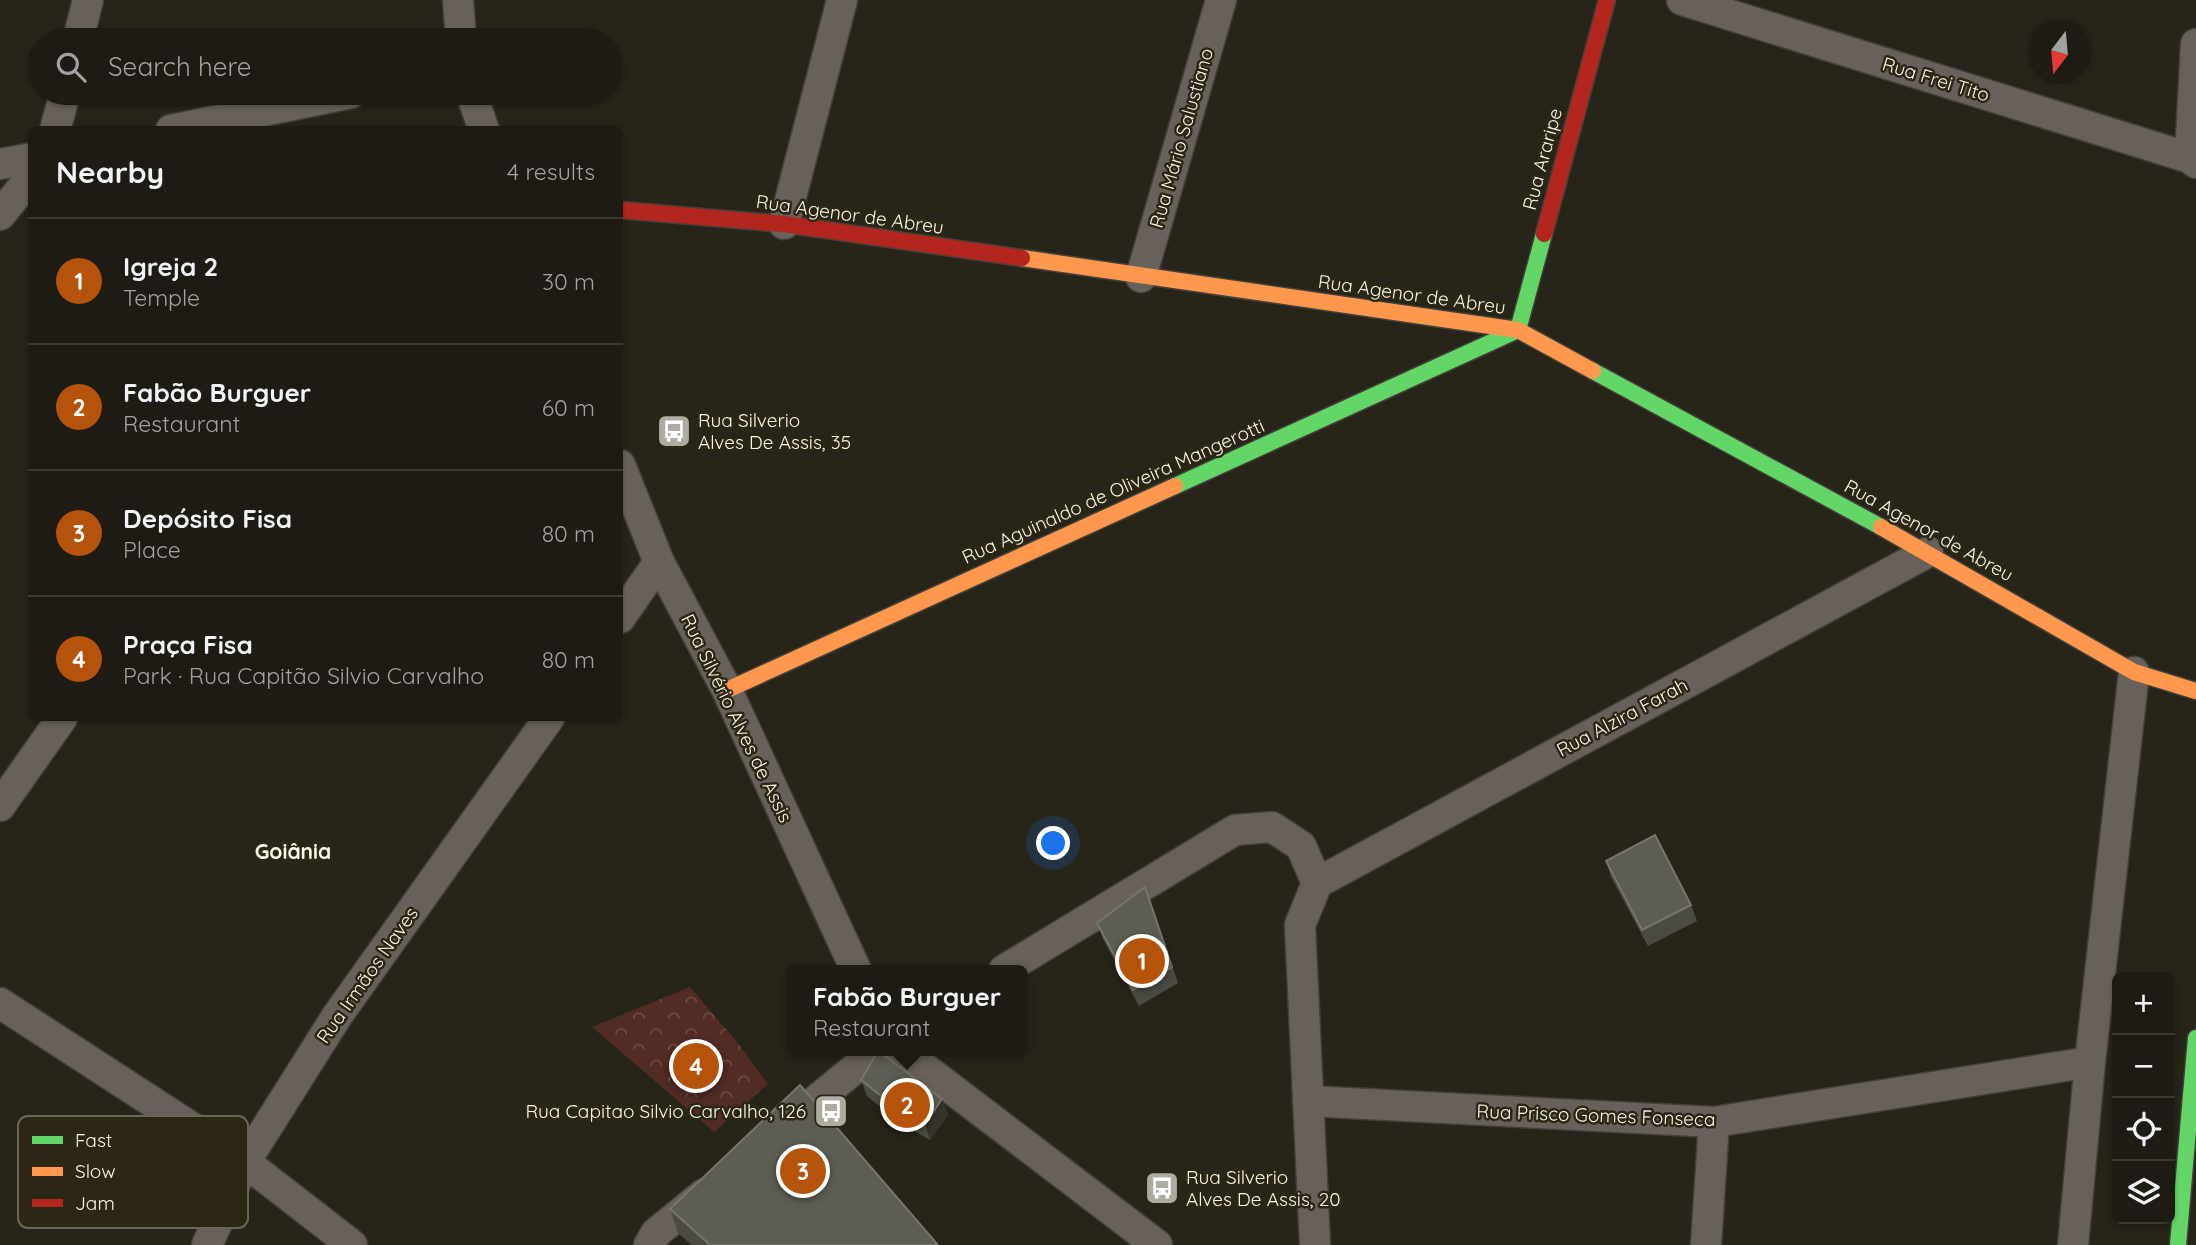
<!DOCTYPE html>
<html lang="en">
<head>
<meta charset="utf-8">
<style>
  body { margin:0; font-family:Quicksand,sans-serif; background:#2a2822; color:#f1f3f6 }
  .controls { position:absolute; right:21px; bottom:21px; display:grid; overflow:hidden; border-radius:10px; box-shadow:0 2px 5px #0004 }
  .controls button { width:63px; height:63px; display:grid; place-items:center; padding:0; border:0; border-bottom:2px solid #3b3934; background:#1d1b14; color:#f1f3f6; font:35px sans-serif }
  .compass { position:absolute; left:2028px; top:21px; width:63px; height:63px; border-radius:50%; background:#1d1b14; box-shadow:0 2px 5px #0004; rotate:196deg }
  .you { position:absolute; left:1054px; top:844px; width:24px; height:24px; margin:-18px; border:5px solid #fff; border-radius:50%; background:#1a73e8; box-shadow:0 0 0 10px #1a73e833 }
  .badge { display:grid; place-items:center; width:46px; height:46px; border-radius:50%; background:#b45309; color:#fff; font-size:23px; font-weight:700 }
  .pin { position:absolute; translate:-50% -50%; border:4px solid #fff; box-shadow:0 2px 7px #0006 }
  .popup { position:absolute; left:786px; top:965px; width:242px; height:91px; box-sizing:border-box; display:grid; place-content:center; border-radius:10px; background:#1d1b14; filter:drop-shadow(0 2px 5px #0005); font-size:23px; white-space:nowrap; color:#a0a1a0 }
  .popup b { font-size:26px; color:#f1f3f6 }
  .popup::after { content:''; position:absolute; left:50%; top:100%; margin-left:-14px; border:14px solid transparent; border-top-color:#1d1b14 }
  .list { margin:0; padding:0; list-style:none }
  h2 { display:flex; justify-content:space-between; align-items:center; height:91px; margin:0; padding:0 28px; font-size:30px }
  h2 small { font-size:23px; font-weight:400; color:#a0a1a0 }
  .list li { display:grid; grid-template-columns:46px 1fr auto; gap:21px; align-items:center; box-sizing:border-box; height:126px; padding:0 28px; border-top:2px solid #3b3934 }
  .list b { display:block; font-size:26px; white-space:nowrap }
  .list p { margin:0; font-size:23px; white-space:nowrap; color:#a0a1a0 }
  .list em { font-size:23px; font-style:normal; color:#a0a1a0 }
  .icon { flex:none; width:38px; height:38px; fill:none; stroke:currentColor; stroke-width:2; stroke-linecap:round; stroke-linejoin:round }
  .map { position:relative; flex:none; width:2196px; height:1245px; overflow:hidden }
  .search { position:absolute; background:#1d1b14; box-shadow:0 2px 5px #0004; left:28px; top:28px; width:595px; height:77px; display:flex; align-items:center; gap:18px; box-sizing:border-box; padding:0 24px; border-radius:38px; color:#a0a1a0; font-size:26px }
  .panel { position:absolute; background:#1d1b14; box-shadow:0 2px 5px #0004; left:28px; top:126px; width:595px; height:595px; border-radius:10px }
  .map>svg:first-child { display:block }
  .park { fill:url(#park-crowns) }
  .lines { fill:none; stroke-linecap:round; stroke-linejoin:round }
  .street-casing { stroke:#434038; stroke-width:33 }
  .fast-casing { stroke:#434038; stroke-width:19 }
  .slow-casing { stroke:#434038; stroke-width:19 }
  .jam-casing { stroke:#434038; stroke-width:19 }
  .street { stroke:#68615b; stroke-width:30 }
  .fast { stroke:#63d668; stroke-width:16 }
  .slow { stroke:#ff974d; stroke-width:16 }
  .jam { stroke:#b3261e; stroke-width:16 }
  .wall { fill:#4b4b43 }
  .shaded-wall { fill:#35342b }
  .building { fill:#5d5d54; stroke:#76756c; stroke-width:2 }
  .labels { text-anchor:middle; stroke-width:5; stroke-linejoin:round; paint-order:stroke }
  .street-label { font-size:19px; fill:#f7f5e9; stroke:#2c2715 }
  .poi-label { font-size:19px; fill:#f7f5e9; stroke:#2c2715; text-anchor:start }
  .neighbourhood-label { font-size:21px; font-weight:bold; fill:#f7f5e9; stroke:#2c2715 }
  .key { fill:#2c2715; stroke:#696555; stroke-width:2 }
  .key-label { font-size:19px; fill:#f7f5e9 }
</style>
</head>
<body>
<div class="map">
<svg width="2196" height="1245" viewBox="0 0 2196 1245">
  <defs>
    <pattern id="park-crowns" width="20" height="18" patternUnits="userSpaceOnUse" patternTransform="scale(1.75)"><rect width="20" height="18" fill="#512b24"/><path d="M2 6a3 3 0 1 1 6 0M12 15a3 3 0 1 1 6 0" fill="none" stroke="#6b4a44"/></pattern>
  </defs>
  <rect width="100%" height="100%" fill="#27241a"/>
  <path class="park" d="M 690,987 L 741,1047 L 768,1084 L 714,1132 L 592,1027 Z"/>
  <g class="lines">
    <g class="street-casing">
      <g id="street">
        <path d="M 458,0 L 461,40"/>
        <path d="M 1682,0 L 2190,158"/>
        <path d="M 78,40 L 88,0"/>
        <path d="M 2196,44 L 2190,158 L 2196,163"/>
        <path d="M 471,93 L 484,130"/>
        <path d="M 55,130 L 65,93"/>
        <path d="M 171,130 L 351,93"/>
        <path d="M 0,164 L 32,158"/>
        <path d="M 0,215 L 32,176"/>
        <path d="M 784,224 L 842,0"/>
        <path d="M 1141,277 L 1221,0"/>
        <path d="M 620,465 L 659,562 L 727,690 L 856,970"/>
        <path d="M 620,618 L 659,562"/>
        <path d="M 0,806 L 62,718"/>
        <path d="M 1317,883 L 1928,552"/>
        <path d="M 1004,970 L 1235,830 L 1272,827 L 1301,846 L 1317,883 L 1300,925 L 1315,1245"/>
        <path d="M 0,1003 L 245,1162 L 352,1245"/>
        <path d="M 902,1051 L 1157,1245"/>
        <path d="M 1308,1101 L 1714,1122 L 2090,1062"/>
        <path d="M 785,1126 L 876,1051"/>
        <path d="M 207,1245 L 245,1162 L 337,1016 L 549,718"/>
        <path d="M 649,1245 L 656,1233 L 704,1194"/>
        <path d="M 1706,1245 L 1714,1122"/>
        <path d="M 2073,1245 L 2090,1062 L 2134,672"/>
      </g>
    </g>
    <g class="fast-casing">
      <g id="fast">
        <path d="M 1593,371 L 1881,527"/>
        <path d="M 1175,486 L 1518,330 L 1544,234"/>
        <path d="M 2178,1245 L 2196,1038"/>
      </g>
    </g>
    <g class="slow-casing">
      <g id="slow">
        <path d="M 1022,258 L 1518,330 L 1593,371"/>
        <path d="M 1881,527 L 2134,672 L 2196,691"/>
        <path d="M 727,690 L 1175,486"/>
      </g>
    </g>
    <g class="jam-casing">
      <g id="jam">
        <path d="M 620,210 L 784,224 L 1022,258"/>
        <path d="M 1544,234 L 1607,0"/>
      </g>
    </g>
    <use href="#street" class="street"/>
    <use href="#fast" class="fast"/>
    <use href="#slow" class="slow"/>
    <use href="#jam" class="jam"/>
  </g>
  <g class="wall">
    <path d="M 1606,861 L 1691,905 L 1697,921 L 1648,946 L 1611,877 Z"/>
    <path d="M 1145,887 L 1178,983 L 1139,1006 L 1103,939 L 1097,923 Z"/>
    <path d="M 861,1080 L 942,1099 L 948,1115 L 930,1140 L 901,1124 L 867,1096 Z"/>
    <path d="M 670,1209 L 938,1245 L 692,1245 L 678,1233 Z"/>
  </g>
  <path class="shaded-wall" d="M 942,1099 L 948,1115 L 930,1140 L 925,1124 Z"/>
  <g class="building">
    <path d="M 1655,835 L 1691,905 L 1642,930 L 1606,861 Z"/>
    <path d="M 1145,887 L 1172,967 L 1133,990 L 1097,923 Z"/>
    <path d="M 878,1051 L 942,1099 L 925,1124 L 895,1107 L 861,1080 Z"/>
    <path d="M 800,1085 L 938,1245 L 710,1245 L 670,1209 Z"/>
  </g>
  <defs>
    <g id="bus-square" transform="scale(1.75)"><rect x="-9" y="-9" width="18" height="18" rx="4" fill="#aeaca1" stroke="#2c2715"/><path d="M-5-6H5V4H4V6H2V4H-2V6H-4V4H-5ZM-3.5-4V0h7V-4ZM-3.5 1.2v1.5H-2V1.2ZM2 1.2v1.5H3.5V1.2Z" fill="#fff"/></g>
  </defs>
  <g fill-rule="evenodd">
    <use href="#bus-square" x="674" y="431"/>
    <use href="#bus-square" x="831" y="1111"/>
    <use href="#bus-square" x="1162" y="1188"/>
  </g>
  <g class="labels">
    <g class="street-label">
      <text transform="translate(1936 79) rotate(17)" y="7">Rua Frei Tito</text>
      <text transform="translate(1181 138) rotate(-74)" y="7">Rua Mário Salustiano</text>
      <text transform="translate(1542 159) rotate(-75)" y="7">Rua Araripe</text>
      <text transform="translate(850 214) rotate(8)" y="7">Rua Agenor de Abreu</text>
      <text transform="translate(1412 294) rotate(8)" y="7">Rua Agenor de Abreu</text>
      <text transform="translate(1113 491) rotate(-24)" y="7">Rua Aguinaldo de Oliveira Mangerotti</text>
      <text transform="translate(1929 530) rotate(29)" y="7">Rua Agenor de Abreu</text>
      <text transform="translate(1622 717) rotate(-28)" y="7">Rua Alzira Farah</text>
      <text transform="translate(737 718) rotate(64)" y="7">Rua Silvério Alves de Assis</text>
      <text transform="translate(367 975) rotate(-55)" y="7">Rua Irmãos Naves</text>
      <text transform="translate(1596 1115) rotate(2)" y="7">Rua Prisco Gomes Fonseca</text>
    </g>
    <g class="poi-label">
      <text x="698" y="427">Rua Silverio<tspan x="698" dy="22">Alves De Assis, 35</tspan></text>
      <text x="806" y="1118" text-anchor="end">Rua Capitao Silvio Carvalho, 126</text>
      <text x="1186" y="1184">Rua Silverio<tspan x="1186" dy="22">Alves De Assis, 20</tspan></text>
    </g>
    <g class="neighbourhood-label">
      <text x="293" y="859">Goiânia</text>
    </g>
  </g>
  <rect x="18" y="1116" width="230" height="112" rx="10" class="key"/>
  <rect x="32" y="1136" width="31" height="8" fill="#63d668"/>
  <rect x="32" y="1167" width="31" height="9" fill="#ff974d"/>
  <rect x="32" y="1199" width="31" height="8" fill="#b3261e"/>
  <g class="key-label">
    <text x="75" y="1147">Fast</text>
    <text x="75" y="1178">Slow</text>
    <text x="75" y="1210">Jam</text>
  </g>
</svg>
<div class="controls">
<button>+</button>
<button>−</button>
<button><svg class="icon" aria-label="locate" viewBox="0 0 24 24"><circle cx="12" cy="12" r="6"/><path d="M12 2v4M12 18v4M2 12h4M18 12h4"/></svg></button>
<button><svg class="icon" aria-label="layers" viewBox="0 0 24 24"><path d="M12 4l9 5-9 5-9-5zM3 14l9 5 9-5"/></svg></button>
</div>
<svg class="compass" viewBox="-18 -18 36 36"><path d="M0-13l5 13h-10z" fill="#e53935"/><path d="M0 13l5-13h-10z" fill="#a0a1a0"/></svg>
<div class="you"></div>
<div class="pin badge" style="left:1142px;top:961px">1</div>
<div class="pin badge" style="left:907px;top:1105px">2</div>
<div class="popup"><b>Fabão Burguer</b>Restaurant</div>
<div class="pin badge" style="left:803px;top:1171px">3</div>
<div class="pin badge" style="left:696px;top:1066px">4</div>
<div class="search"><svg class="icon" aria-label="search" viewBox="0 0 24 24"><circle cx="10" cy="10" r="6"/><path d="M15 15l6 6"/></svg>Search here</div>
<section class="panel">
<h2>Nearby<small>4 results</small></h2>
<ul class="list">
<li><span class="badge">1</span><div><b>Igreja 2</b><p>Temple</p></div><em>30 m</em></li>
<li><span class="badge">2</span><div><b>Fabão Burguer</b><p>Restaurant</p></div><em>60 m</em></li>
<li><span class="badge">3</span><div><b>Depósito Fisa</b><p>Place</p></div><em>80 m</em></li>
<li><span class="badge">4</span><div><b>Praça Fisa</b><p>Park · Rua Capitão Silvio Carvalho</p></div><em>80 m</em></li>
</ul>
</section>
</div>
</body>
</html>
